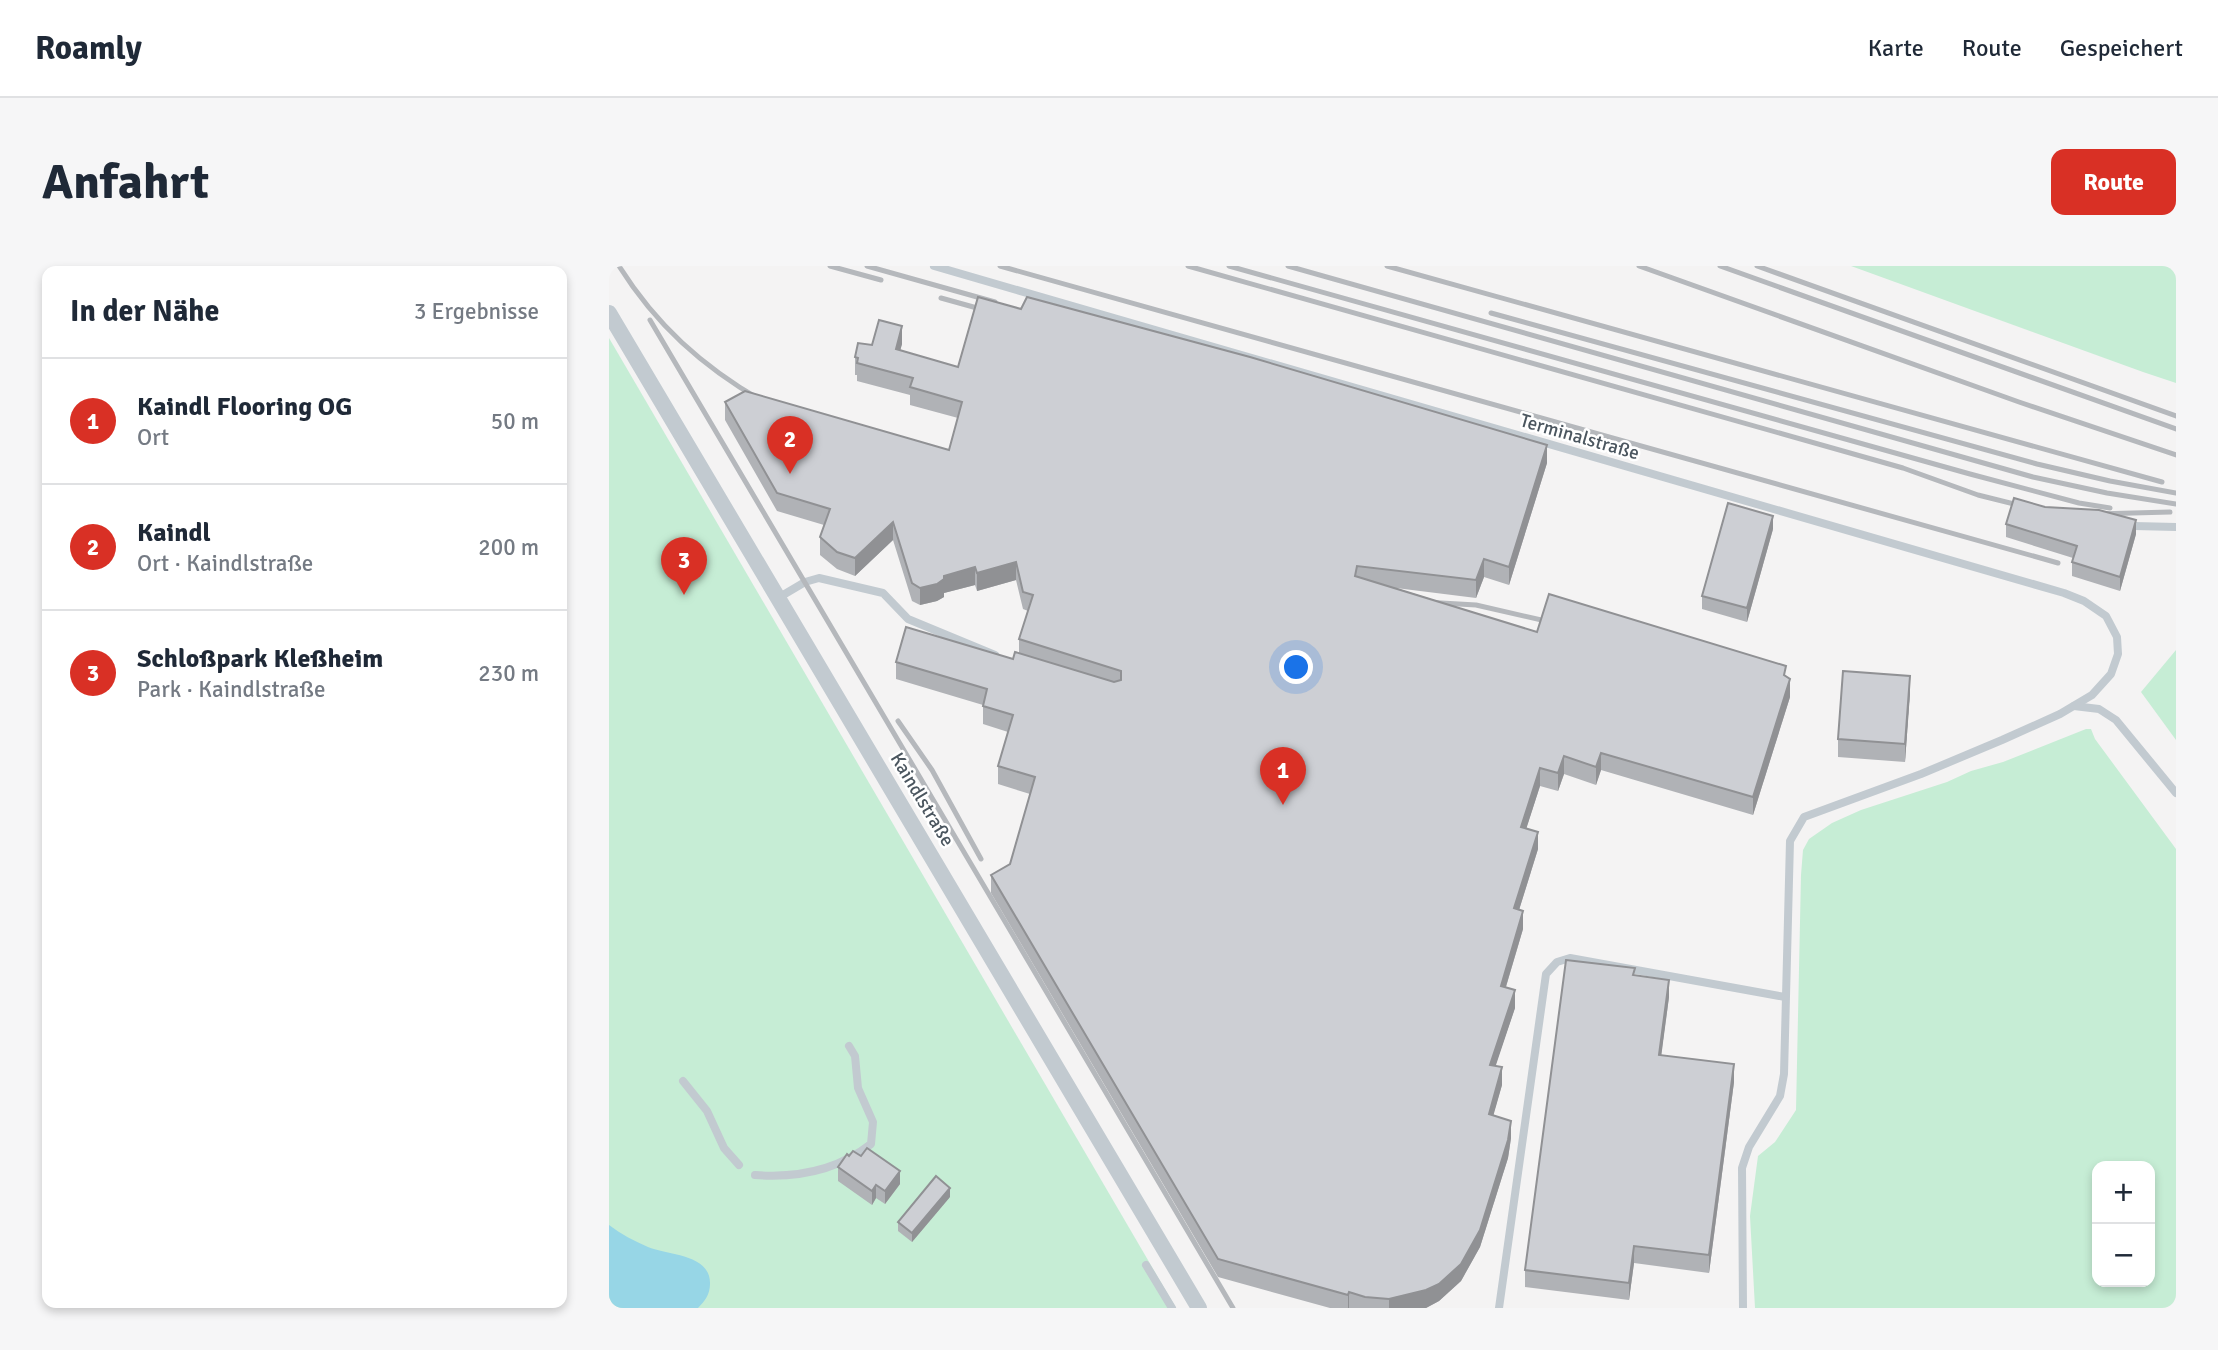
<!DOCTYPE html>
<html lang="de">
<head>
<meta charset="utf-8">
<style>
  body { margin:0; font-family:Signika,sans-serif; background:#f6f6f7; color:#1f2937 }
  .controls { position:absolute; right:21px; bottom:21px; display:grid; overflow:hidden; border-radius:14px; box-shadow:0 4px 10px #0003 }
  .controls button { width:63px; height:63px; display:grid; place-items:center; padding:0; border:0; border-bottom:2px solid #e0e1e3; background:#fff; color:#1f2937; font:35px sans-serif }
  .you { position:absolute; left:688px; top:402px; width:24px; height:24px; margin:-18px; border:5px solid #fff; border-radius:50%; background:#1a73e8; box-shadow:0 0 0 10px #1a73e833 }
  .badge { display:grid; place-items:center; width:46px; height:46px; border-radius:50%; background:#d93025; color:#fff; font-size:23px; font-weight:700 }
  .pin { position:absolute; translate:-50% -58px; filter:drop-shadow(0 2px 4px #0008) }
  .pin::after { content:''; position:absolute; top:37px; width:24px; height:21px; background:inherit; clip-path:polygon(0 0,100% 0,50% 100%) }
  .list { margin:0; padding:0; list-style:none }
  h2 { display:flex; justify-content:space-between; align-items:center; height:91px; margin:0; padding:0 28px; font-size:30px }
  h2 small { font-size:23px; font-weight:400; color:#747a83 }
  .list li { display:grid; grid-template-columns:46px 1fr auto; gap:21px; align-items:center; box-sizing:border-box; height:126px; padding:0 28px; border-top:2px solid #e0e1e3 }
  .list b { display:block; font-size:26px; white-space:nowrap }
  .list p { margin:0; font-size:23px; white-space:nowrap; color:#747a83 }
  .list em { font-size:23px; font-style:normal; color:#747a83 }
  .map { position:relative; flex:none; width:1567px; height:1042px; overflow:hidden; border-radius:14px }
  header { display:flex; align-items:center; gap:42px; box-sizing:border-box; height:98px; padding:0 35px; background:#fff; border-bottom:2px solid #e0e1e3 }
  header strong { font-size:33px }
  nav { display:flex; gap:38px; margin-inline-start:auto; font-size:24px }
  .intro { display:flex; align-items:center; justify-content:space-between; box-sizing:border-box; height:168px; padding:0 42px }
  h1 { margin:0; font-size:49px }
  .button { padding:18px 32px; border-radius:14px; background:#d93025; color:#fff; font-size:24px; font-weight:700 }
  main { display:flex; gap:42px; padding:0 42px }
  aside { flex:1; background:#fff; border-radius:14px; box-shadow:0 4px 10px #0003 }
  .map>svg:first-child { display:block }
  .green { fill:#c6edd5; fill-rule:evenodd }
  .water { fill:#97d6e6 }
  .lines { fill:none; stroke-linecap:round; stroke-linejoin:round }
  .lane { stroke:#c2cad0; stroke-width:8 }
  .street { stroke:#c2cad0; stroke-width:16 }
  .rail { stroke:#b5b8bc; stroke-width:5 }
  .wall { fill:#b0b2b6 }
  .shaded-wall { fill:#909194 }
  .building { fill:#cdcfd4; stroke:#909194; stroke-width:2 }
  .labels { text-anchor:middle; stroke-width:5; stroke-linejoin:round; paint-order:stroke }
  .street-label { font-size:19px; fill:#4b565f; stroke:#fff }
</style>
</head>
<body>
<header>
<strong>Roamly</strong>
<nav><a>Karte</a><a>Route</a><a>Gespeichert</a></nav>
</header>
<div class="intro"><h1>Anfahrt</h1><a class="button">Route</a></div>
<main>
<aside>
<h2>In der Nähe<small>3 Ergebnisse</small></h2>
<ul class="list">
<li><span class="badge">1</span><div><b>Kaindl Flooring OG</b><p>Ort</p></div><em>50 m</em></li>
<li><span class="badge">2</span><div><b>Kaindl</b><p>Ort · Kaindlstraße</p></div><em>200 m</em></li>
<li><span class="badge">3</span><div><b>Schloßpark Kleßheim</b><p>Park · Kaindlstraße</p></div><em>230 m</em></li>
</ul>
</aside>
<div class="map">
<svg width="1567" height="1042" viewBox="0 0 1567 1042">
  <rect width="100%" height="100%" fill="#f4f3f3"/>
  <g class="green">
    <path d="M 1242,0 L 1567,0 L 1567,117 L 1534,106 Z"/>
    <path d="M 0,72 L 567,1042 L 0,1042 Z"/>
    <path d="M 1567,384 L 1567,474 L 1532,426 Z"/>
    <path d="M 1477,463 L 1482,463 L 1486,473 L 1567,583 L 1567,1042 L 1146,1042 L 1141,950 L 1149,890 L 1166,876 L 1187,844 L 1192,609 L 1194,584 L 1200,573 L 1223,557 L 1252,544 L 1338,516 L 1362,505 L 1394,496 ZM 1488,900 L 1541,900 L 1541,1016 L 1488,1016 Z"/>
  </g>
  <path class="water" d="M 0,959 C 12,968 25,975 39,981 C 58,989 102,988 101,1018 C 101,1028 96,1035 89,1042 L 0,1042 Z"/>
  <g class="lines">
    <g class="lane">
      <path d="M 325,0 L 1455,327 L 1475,335 L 1497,350 L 1508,371 L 1509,388 L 1502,408 L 1483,429 L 1451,448 L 1393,474 L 1312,508 L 1195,551 L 1181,575 L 1175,808 L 1171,830 L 1140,881 L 1133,902 L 1134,1042"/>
      <path d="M 1525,260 L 1567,261"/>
      <path d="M 169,332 L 196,316 L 210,312 L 274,327 L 299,353 L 386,389"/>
      <path d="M 1465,440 L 1490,443 L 1507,454 L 1567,527"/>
      <path d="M 74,815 L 98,845 L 115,882 L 130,899"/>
      <path d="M 146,909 C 187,912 229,904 262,878 L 264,856 L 249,822 L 246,790 L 240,780"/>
      <path d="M 537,999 L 563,1042"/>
      <path d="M 890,1042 L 937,708 L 948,696 L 961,692 L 1176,731"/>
    </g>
    <path class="street" d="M 0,47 L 590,1042"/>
    <g class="rail">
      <path d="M 10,0 C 47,59 93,100 153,135"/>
      <path d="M 221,0 L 272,14"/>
      <path d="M 258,0 L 386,36"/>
      <path d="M 391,0 L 1449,297"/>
      <path d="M 579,0 L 1294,202 L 1369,229 L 1421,242"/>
      <path d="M 620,0 L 1361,208 L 1470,237 L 1501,242"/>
      <path d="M 679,0 L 1424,211 L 1498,227 L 1567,238"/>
      <path d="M 778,0 L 1553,216"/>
      <path d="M 1030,0 L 1410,136 L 1567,189"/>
      <path d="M 1111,0 L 1567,163"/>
      <path d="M 1148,0 L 1567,150"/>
      <path d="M 332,32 L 386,47"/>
      <path d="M 882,47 L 1428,198 L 1501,215 L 1567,227"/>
      <path d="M 41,54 L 624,1042"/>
      <path d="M 1487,248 L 1561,246"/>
      <path d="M 815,336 L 867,339 L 950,358"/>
      <path d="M 289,455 L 323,504 L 372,593"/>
    </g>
  </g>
  <g class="wall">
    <path d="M 293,78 L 291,84 L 349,101 L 938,197 L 900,319 L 875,311 L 867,332 L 787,322 L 928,366 L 1177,410 L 1181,431 L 1144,549 L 992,504 L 987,519 L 955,508 L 949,525 L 931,520 L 917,563 L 929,583 L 910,644 L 914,663 L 897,721 L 906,742 L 886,800 L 893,819 L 884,849 L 902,872 L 899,892 L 871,981 L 852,1015 L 830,1035 L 817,1042 L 721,1042 L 609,1011 L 382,627 L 382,609 L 401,598 L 421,528 L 389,518 L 389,500 L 399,466 L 374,458 L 374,439 L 287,413 L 287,396 L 404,393 L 410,387 L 410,373 L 419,345 L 414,343 L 407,314 L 368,325 L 366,319 L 335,327 L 335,331 L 328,335 L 311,339 L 303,335 L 284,274 L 246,310 L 228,303 L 211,289 L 211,271 L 215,259 L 168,245 L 116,154 L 116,136 L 340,184 L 349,152 L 301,139 L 301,129 L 248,115 L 248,109 L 246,109 L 246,91 L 263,79 Z"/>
    <path d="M 1397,258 L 1527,268 L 1511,325 L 1463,310 L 1463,296 L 1464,292 L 1397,271 Z"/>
    <path d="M 1164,263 L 1138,356 L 1093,343 L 1093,330 Z"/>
    <path d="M 1301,427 L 1296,496 L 1229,491 L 1229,473 Z"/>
    <path d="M 1026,710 L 1060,731 L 1052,789 L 1125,816 L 1100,1007 L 1025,997 L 1020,1034 L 916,1021 L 916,1004 Z"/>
    <path d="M 229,901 L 291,918 L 276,938 L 267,932 L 263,939 L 229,915 Z"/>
    <path d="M 341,931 L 303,976 L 289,965 L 289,956 Z"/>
  </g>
  <g class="shaded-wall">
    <path d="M 293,60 L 293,78 L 287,100 L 287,83 Z"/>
    <path d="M 938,179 L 938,197 L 900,319 L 900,301 Z"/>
    <path d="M 1164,250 L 1164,263 L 1138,356 L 1138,342 Z"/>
    <path d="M 1527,254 L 1527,268 L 1511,325 L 1511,311 Z"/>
    <path d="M 284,256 L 284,274 L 246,310 L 246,292 Z"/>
    <path d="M 875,293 L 875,311 L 867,332 L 867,314 Z"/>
    <path d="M 407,296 L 407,314 L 368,325 L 368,307 Z"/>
    <path d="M 366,301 L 366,319 L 335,327 L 335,331 L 328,335 L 311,339 L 311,322 L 335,310 Z"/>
    <path d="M 1301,410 L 1301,427 L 1296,496 L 1296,478 Z"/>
    <path d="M 1181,413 L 1181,431 L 1144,549 L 1144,531 Z"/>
    <path d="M 992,487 L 992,504 L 987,519 L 987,501 Z"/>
    <path d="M 955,490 L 955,508 L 949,525 L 949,507 Z"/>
    <path d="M 931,502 L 931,520 L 912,579 L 912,561 Z"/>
    <path d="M 929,566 L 929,583 L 905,660 L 905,642 Z"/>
    <path d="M 914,645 L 914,663 L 892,737 L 892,720 Z"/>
    <path d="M 1060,714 L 1060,731 L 1050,807 L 1050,789 Z"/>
    <path d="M 906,724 L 906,742 L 881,817 L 881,799 Z"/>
    <path d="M 1125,798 L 1125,816 L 1100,1007 L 1100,989 Z"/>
    <path d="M 893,801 L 893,819 L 880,865 L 880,848 Z"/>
    <path d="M 902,855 L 902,872 L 899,892 L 871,981 L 852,1015 L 830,1035 L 817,1042 L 780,1042 L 780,1033 Z"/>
    <path d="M 291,905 L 291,918 L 276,938 L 276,925 Z"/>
    <path d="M 267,919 L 267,932 L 263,939 L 263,925 Z"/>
    <path d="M 341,922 L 341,931 L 303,976 L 303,967 Z"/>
    <path d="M 1025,980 L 1025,997 L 1020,1034 L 1020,1017 Z"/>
    <path d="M 740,1026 L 740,1042 L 739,1042 L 739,1029 Z"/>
  </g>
  <g class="building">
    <path d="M 369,31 L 412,43 L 418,31 L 641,91 L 938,179 L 900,301 L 875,293 L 867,314 L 748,300 L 746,310 L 928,366 L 940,328 L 1177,400 L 1175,409 L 1181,413 L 1144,531 L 992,487 L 987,501 L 955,490 L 949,507 L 931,502 L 912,561 L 929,566 L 905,642 L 914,645 L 892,720 L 906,724 L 881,799 L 893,801 L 880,848 L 902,855 L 899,874 L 871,964 L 852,998 L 830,1018 L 817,1024 L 780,1033 L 756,1031 L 740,1026 L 739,1029 L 609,993 L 382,609 L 401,598 L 426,511 L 389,500 L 404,449 L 374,440 L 378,423 L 287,396 L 297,361 L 404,393 L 406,386 L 505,416 L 512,414 L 512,405 L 410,373 L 424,329 L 414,326 L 407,296 L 368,307 L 366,301 L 335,310 L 335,313 L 328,318 L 311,322 L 303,317 L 284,256 L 246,292 L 228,286 L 211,271 L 221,243 L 168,227 L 116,136 L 136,125 L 340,184 L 353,136 L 301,121 L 304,112 L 248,97 L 249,92 L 246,91 L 249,77 L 263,79 L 270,54 L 293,60 L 287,83 L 349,101 Z"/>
    <path d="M 1405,232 L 1436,241 L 1490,244 L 1527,254 L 1511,311 L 1463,296 L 1468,280 L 1397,258 Z"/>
    <path d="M 1119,237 L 1164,250 L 1138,342 L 1093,330 Z"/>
    <path d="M 1234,405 L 1301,410 L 1296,478 L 1229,473 Z"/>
    <path d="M 957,694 L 1026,702 L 1024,709 L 1060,714 L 1050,789 L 1125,798 L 1100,989 L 1025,980 L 1020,1017 L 916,1004 Z"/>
    <path d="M 258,882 L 291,905 L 276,925 L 267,919 L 263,925 L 229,901 L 238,888 L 240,890 L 244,885 L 252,890 Z"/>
    <path d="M 327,910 L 341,922 L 303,967 L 289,956 Z"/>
  </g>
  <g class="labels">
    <g class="street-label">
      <text transform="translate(971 170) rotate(16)" y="7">Terminalstraße</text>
      <text transform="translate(314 533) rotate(59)" y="7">Kaindlstraße</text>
    </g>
  </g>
</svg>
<div class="controls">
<button>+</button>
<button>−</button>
</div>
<div class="you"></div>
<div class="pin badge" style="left:674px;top:539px">1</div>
<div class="pin badge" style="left:181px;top:208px">2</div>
<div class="pin badge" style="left:75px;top:329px">3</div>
</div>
</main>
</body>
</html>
